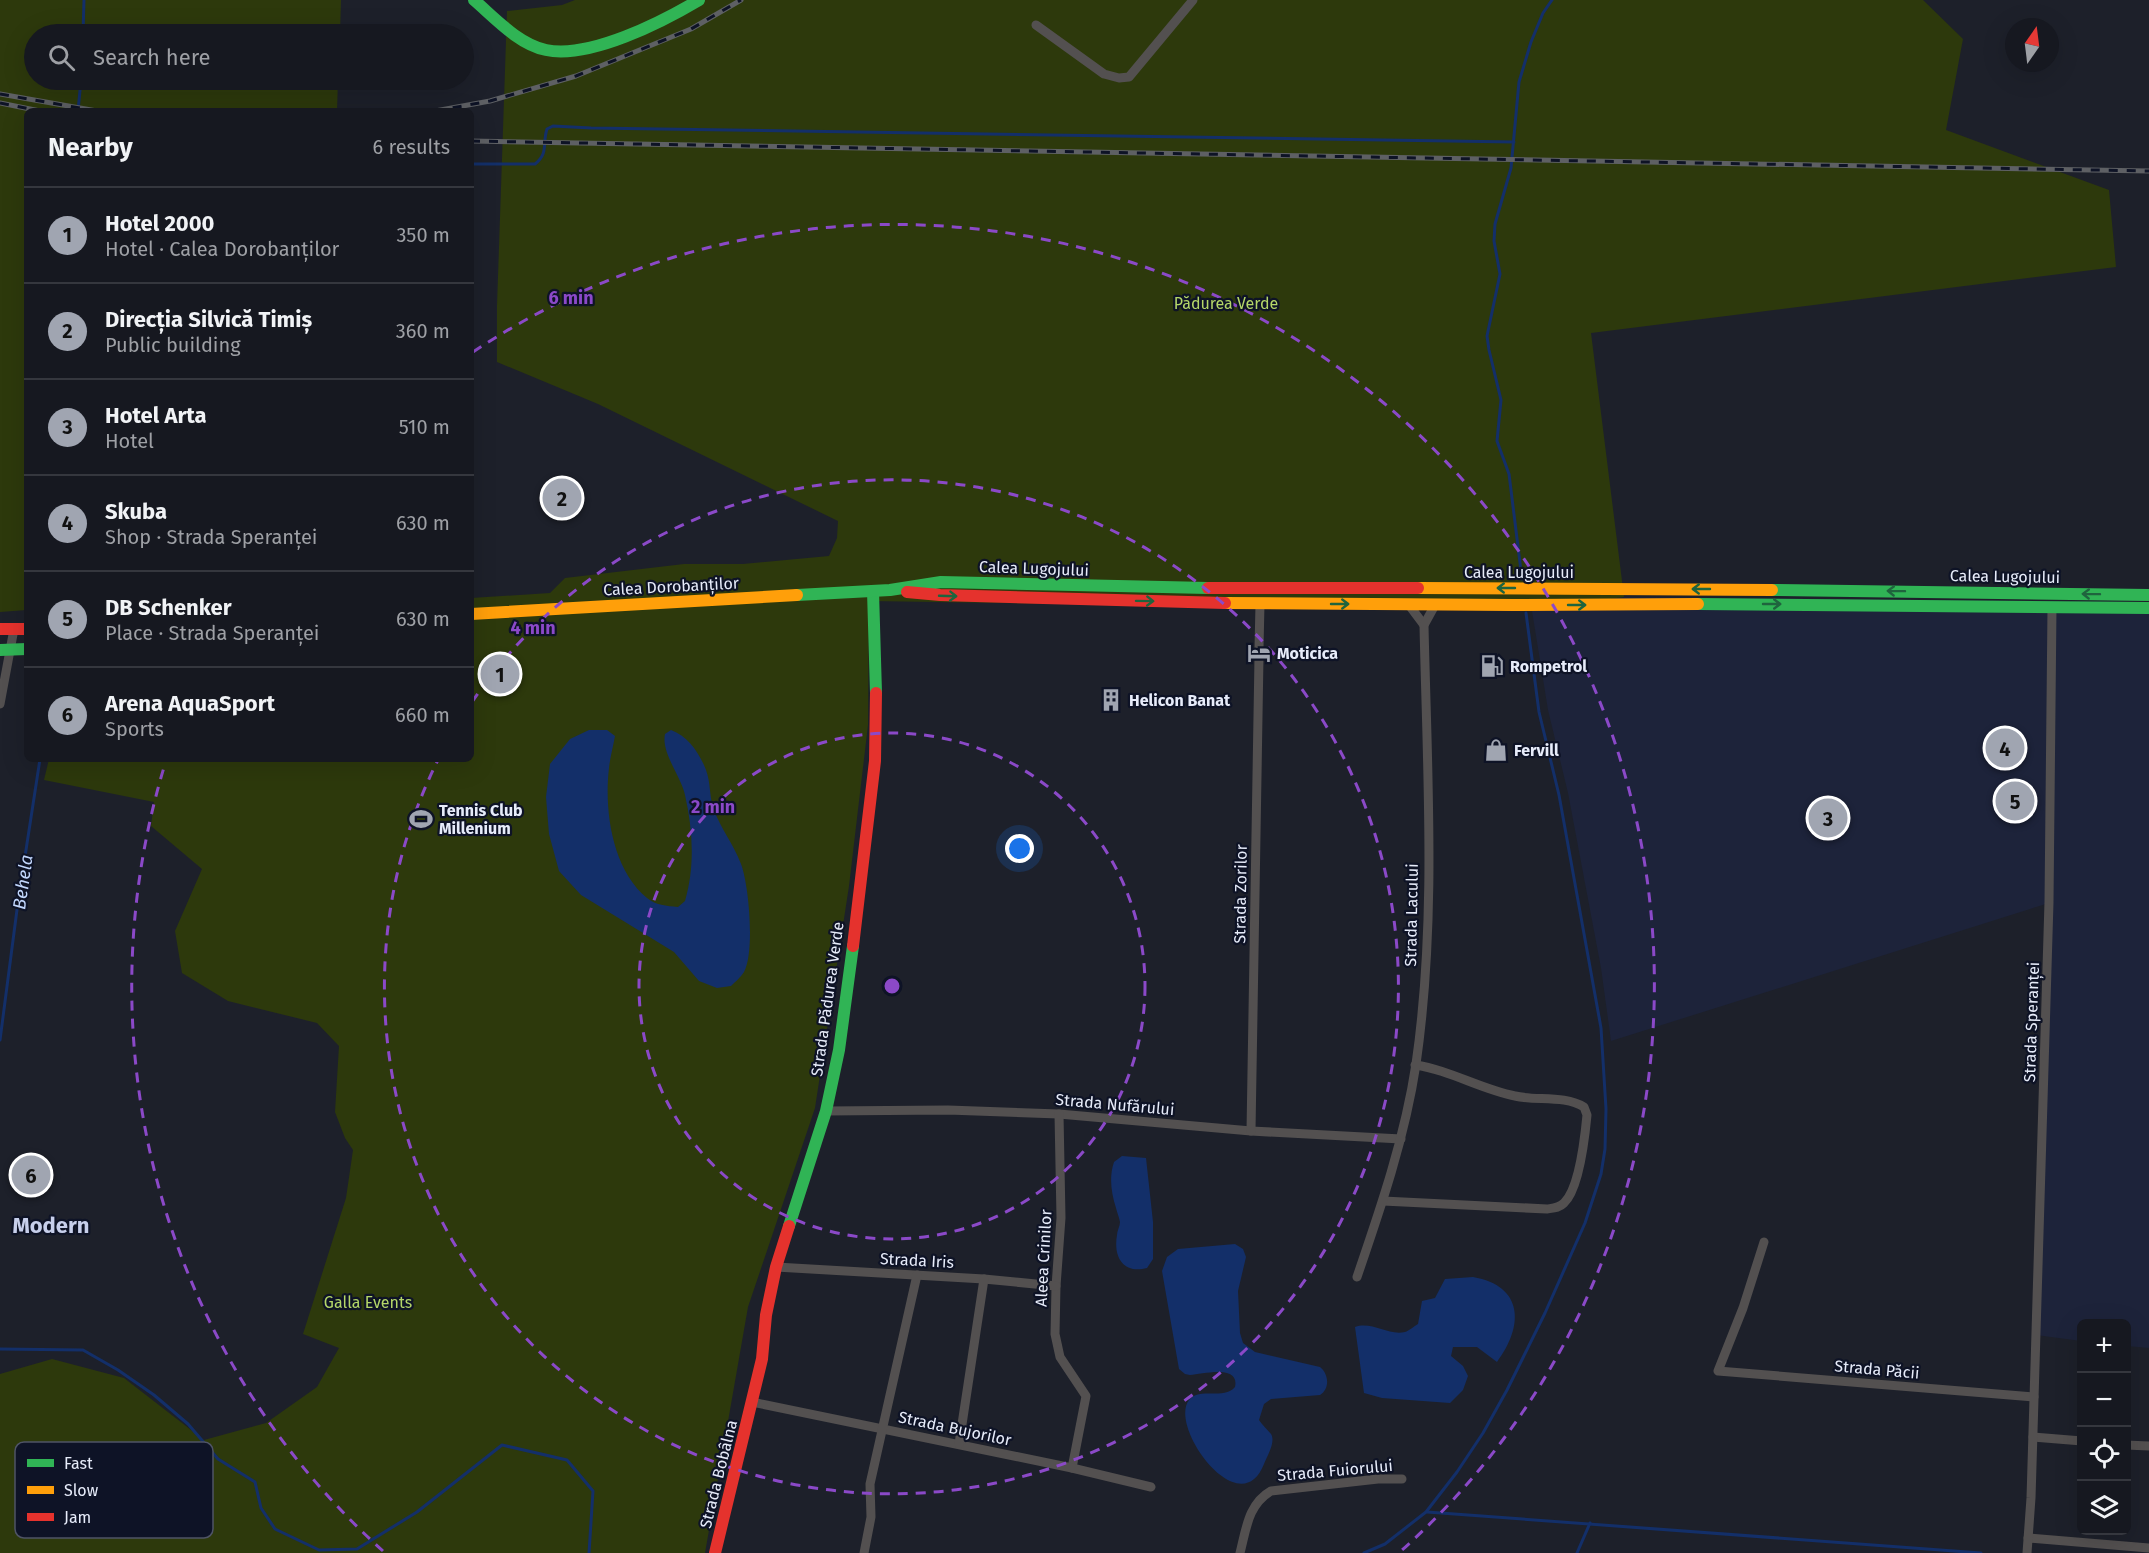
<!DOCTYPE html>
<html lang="en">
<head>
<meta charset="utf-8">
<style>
  body { margin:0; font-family:"Fira Sans",sans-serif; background:#23252d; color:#f1f3f6 }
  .controls { position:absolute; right:18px; bottom:18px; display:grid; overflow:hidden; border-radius:9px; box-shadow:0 6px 24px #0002 }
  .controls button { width:54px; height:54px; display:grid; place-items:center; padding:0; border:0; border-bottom:2px solid #35373e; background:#161820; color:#f1f3f6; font:30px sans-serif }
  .compass { position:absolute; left:2005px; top:18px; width:54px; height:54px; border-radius:50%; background:#161820; box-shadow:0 6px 24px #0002; rotate:14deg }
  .you { position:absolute; left:1020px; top:849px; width:21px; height:21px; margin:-15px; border:4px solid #fff; border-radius:50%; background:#1a73e8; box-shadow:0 0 0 9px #1a73e833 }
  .badge { display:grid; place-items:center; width:39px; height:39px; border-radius:50%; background:#a0a5b1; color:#111; font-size:20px; font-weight:700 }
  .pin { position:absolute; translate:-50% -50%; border:3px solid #fff; box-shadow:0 2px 6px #0006 }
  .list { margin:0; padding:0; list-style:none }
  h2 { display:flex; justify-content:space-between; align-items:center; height:78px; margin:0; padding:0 24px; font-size:26px }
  h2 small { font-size:20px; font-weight:400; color:#9ea0a5 }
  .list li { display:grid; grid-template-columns:39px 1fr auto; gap:18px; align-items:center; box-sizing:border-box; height:96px; padding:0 24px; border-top:2px solid #35373e }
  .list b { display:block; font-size:22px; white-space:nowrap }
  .list p { margin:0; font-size:20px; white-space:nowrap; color:#9ea0a5 }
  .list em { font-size:20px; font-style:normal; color:#9ea0a5 }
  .icon { flex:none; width:33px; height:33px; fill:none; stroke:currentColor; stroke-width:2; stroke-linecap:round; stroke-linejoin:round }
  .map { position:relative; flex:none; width:2149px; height:1553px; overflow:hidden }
  .search { position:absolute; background:#161820; box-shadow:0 6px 24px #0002; left:24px; top:24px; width:450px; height:66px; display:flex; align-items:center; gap:15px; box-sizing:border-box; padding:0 21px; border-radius:33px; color:#9ea0a5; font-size:22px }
  .panel { position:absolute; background:#161820; box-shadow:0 6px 24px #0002; left:24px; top:108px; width:450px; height:654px; border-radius:9px }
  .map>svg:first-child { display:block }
  .built { fill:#1d233a }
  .green { fill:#2d390c }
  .water { fill:#132f69 }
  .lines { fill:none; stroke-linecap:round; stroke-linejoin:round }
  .stream { stroke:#132f69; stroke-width:3 }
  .street { stroke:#535050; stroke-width:9 }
  .fast { stroke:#30b455; stroke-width:12 }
  .slow { stroke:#ff9f0a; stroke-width:12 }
  .jam { stroke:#e5322d; stroke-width:12 }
  .rail-casing { stroke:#5e6064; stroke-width:5 }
  .rail { stroke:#0e1326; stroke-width:3; stroke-dasharray:9; stroke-linecap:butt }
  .oneway { stroke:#1f643e }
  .ring { fill:none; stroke:#8b49c8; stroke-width:3; stroke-dasharray:10 8 }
  .labels { text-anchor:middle; stroke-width:4.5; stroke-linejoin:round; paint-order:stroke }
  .park-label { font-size:16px; fill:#b5d768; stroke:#0e1326 }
  .street-label { font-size:16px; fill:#e7ecfa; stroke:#0e1326 }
  .poi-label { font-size:16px; font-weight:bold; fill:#e7ecfa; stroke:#0e1326; text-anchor:start }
  .water-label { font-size:18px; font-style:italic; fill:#c1d6fc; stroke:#0e1326 }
  .district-label { font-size:22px; font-weight:bold; fill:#c7cfeb; stroke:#0e1326 }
  .key { fill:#0e1326; stroke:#4f5466; stroke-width:1.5 }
  .key-label { font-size:16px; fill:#e7ecfa }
  .centre { fill:#8b49c8; stroke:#0e1326; stroke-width:3 }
  .ring-label { font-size:18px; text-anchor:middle; font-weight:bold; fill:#8b49c8; stroke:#0e1326; stroke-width:4.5; stroke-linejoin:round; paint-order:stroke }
</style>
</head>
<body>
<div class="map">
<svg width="2149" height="1553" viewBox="0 0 2149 1553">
  <rect width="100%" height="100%" fill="#1d202a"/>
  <path class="built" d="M 1624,597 L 2149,602 L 2149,1348 L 2127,1346 L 2126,1324 L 2082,1324 L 2081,1341 L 2036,1335 L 2049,903 L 1611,1041 L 1601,968 L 1568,793 L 1548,710 L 1532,611 Z"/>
  <g class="green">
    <path d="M 0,0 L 341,0 L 340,34 L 34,34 L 34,80 L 338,80 L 337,111 L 27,111 L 27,610 L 0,612 Z"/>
    <path d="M 575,0 L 1923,0 L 1963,39 L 1946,130 L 2109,190 L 2116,267 L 1591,333 L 1624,597 L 1532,611 L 869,601 L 868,725 L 849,886 L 815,1108 L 748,1307 L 705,1553 L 0,1553 L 0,1374 L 52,1359 L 124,1378 L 204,1440 L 266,1423 L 317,1387 L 339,1348 L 303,1334 L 346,1198 L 353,1150 L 345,1138 L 335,1112 L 339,1046 L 317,1023 L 228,1001 L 182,973 L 175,931 L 202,869 L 151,826 L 154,802 L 44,780 L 49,759 L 471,759 L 471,598 L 550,593 L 565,578 L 684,564 L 743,564 L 829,556 L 837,538 L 838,521 L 598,404 L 497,362 L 497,306 L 507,11 L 562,5 Z"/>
  </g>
  <g class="water">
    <path d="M 589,730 L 607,730 L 615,736 C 613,747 610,758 609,768 C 604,810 612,869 647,898 C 655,905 667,906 678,907 L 685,901 C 695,867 693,830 685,795 C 681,776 661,753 665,734 L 671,730 C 688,736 700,754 706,770 C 711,783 709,797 714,810 C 721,829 734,845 741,864 C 749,885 755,952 744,972 C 741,977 735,982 731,986 L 717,988 L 699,981 L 674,952 L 581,895 L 559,871 L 549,834 L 546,797 L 550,764 L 570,739 Z"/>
    <path d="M 1122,1156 L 1146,1158 L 1153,1222 L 1153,1259 L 1147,1268 C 1124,1274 1113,1258 1117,1235 C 1117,1231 1120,1226 1120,1222 C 1119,1217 1117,1212 1116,1208 C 1111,1192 1109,1177 1114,1162 Z"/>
    <path d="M 1235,1244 L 1243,1249 L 1246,1257 L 1238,1291 L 1240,1333 L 1243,1343 L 1255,1352 L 1320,1367 C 1329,1374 1330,1389 1320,1395 L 1271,1399 L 1264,1404 L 1259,1420 C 1262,1425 1267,1429 1271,1434 C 1276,1442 1267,1456 1264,1464 C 1240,1525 1168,1427 1189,1400 C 1199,1387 1224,1400 1235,1387 C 1240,1364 1203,1374 1190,1375 L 1185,1374 L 1179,1369 L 1162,1271 L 1167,1257 L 1178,1249 Z"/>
    <path d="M 1473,1277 C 1524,1286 1524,1326 1497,1362 L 1477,1347 L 1453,1347 L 1451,1356 L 1463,1366 L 1468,1376 L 1463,1390 L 1450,1403 L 1382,1398 L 1364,1393 L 1355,1327 C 1372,1321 1388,1336 1405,1332 C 1409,1331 1414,1326 1418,1324 L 1422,1301 L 1435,1298 L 1445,1279 Z"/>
  </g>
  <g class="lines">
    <g class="stream">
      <path d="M 83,34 L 84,0"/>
      <path d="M 78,111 L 81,80"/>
      <path d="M 471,164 L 535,164 C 549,153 542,144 547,129 L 553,126 L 591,128 L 1514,142"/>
      <path d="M 1522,579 L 1509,474 L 1497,441 L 1501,400 L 1489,350 L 1487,336 L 1500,274 L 1494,241 L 1495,224 L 1511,168 L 1519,82 L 1531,42 L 1543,13 L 1552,0"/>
      <path d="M 0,1040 L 18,902 L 40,759"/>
      <path d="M 0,1349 L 83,1350 L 118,1370 L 154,1395 L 188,1424 L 218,1459 L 255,1482 L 261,1508 L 275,1529 L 319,1550 L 357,1549 L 417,1512 L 502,1445 L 567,1460 L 593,1491 L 589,1553"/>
      <path d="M 1427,1512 L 1981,1553"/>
      <path d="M 1364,1553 L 1385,1544 L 1426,1512 L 1457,1472 L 1483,1433 L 1507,1390 L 1545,1313 L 1585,1223 L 1601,1174 L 1605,1149 L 1606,1109 L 1601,1028 L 1559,795 L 1539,712 L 1526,613"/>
      <path d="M 1577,1553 L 1590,1523"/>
    </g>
    <g class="street">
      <path d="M 1036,25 L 1104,74 L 1119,78 L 1129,77 L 1193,0"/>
      <path d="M 1409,605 L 1424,625"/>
      <path d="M 1259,648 L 1260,604"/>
      <path d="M 0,704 L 14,629"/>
      <path d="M 826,1111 L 948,1110 L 1059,1114 L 1251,1131 L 1401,1139"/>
      <path d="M 1059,1114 L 1061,1218 L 1056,1286 L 1055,1334 L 1060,1357 L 1086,1396 L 1072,1468"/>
      <path d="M 1251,1131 L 1259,657"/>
      <path d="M 1383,1201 L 1547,1209 C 1554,1208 1559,1208 1564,1203 C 1579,1189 1585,1136 1587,1115 L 1584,1107 C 1565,1095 1536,1101 1515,1096 C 1480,1089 1450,1070 1415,1065"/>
      <path d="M 1764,1242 L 1743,1308 L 1718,1371 L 2034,1397"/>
      <path d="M 776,1267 L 984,1279 L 1056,1286"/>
      <path d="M 1357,1277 C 1381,1207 1405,1137 1416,1064 C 1437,919 1427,770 1424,625 L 1435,605"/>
      <path d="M 752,1402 L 1072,1468 L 1151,1487"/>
      <path d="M 2033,1437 L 2082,1441"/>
      <path d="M 959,1444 L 984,1279"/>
      <path d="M 2126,1445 L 2149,1446"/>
      <path d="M 2028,1538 L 2149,1548"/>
      <path d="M 864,1553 L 871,1517 L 870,1484 L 917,1275"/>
      <path d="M 1240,1553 C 1246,1530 1248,1504 1271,1491 L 1378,1479 L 1402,1479"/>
      <path d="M 2027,1553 L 2031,1498 L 2049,902 L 2052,607"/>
    </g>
    <g class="fast">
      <path d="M 474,0 C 495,18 518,44 546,50 C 590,59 662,22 699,0"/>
      <path d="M 1772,590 L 2149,595"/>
      <path d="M 873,591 L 876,693"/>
      <path d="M 797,595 L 890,590 L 941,582 L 1208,588"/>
      <path d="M 1698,604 L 2149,608"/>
      <path d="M 0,650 L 27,649"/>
      <path d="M 789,1226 L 826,1111 L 839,1050 L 853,946"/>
    </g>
    <g class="slow">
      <path d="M 1418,588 L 1772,590"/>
      <path d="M 1225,603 L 1512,605 L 1698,604"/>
      <path d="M 471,614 L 797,595"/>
    </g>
    <g class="jam">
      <path d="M 1208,588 L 1418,588"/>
      <path d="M 907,592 L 940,595 L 1225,603"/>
      <path d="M 0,629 L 27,629"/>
      <path d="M 853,946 L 875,761 L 876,693"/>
      <path d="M 715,1553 L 762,1359 L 766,1315 L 776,1267 L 789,1226"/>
    </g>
    <g class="rail-casing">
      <g id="rail">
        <path d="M 0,94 L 97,111"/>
        <path d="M 0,103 L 40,111"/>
        <path d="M 435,111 L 490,101 L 576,76 L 691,29 L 741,0"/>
        <path d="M 471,141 L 2149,171"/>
      </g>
    </g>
    <use href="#rail" class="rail"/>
  </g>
  <defs><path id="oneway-shaft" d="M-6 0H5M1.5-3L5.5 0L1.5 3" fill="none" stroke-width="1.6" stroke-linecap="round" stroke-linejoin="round" transform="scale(1.5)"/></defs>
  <g class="oneway">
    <use href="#oneway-shaft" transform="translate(1506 588) rotate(180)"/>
    <use href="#oneway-shaft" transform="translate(1701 589) rotate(-180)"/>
    <use href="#oneway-shaft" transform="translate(1896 591) rotate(-179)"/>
    <use href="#oneway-shaft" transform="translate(2091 594) rotate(-179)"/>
    <use href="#oneway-shaft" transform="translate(948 596) rotate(2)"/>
    <use href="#oneway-shaft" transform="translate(1145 601) rotate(1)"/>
    <use href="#oneway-shaft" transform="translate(1340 604)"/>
    <use href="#oneway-shaft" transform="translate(1772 604)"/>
    <use href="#oneway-shaft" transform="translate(1577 605)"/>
  </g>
  <g class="ring">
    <circle cx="892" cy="986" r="253"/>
    <path d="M472 702A507 507 0 1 1 438 760"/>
    <path d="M383 1551A760 760 0 0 1 165 764M473 352A760 760 0 0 1 1401 1551"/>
  </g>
  <defs>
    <g id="hotel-bare" transform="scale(1.8)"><path d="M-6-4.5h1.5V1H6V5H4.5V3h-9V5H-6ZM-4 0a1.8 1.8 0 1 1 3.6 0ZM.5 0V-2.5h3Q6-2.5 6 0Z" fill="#a0a5b1" stroke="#0e1326" stroke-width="2.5" paint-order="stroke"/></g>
    <g id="fuel-bare" transform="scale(1.8)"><path d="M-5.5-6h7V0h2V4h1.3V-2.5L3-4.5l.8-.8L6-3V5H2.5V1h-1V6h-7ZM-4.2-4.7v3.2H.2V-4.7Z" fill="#a0a5b1" stroke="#0e1326" stroke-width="2.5" paint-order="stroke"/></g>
    <g id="building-bare" transform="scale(1.8)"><path d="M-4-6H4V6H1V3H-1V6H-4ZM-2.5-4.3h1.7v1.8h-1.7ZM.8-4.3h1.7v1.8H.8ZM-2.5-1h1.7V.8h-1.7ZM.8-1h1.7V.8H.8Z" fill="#a0a5b1" stroke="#0e1326" stroke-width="2.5" paint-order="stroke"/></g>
    <g id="shop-bare" transform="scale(1.8)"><path d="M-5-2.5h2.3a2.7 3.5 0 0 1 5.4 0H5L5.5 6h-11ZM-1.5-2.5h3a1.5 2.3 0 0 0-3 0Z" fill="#a0a5b1" stroke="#0e1326" stroke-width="2.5" paint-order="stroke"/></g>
    <g id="stadium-bare" transform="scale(1.8)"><path d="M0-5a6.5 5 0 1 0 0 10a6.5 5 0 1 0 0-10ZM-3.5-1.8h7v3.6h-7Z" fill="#a0a5b1" stroke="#0e1326" stroke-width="2.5" paint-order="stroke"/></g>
  </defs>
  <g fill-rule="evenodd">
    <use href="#hotel-bare" x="1259" y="653"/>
    <use href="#fuel-bare" x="1492" y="666"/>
    <use href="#building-bare" x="1111" y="700"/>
    <use href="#shop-bare" x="1496" y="750"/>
    <use href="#stadium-bare" x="421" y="819"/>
  </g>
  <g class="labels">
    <g class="park-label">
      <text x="1226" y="309">Pădurea Verde</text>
      <text x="368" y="1308">Galla Events</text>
    </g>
    <g class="street-label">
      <text transform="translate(1034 568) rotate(2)" y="6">Calea Lugojului</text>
      <text x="1519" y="578">Calea Lugojului</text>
      <text transform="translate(2005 576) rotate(1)" y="6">Calea Lugojului</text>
      <text transform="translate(671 586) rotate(-3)" y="6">Calea Dorobanților</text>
      <text transform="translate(1240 894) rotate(-89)" y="6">Strada Zorilor</text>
      <text transform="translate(1411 915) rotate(-89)" y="6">Strada Lacului</text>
      <text transform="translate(827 999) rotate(-82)" y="6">Strada Pădurea Verde</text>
      <text transform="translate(2031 1022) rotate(-88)" y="6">Strada Speranței</text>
      <text transform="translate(1115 1104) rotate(5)" y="6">Strada Nufărului</text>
      <text transform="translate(1043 1258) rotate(-87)" y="6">Aleea Crinilor</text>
      <text transform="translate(917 1260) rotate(3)" y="6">Strada Iris</text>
      <text transform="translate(1877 1369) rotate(5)" y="6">Strada Păcii</text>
      <text transform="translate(955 1428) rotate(12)" y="6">Strada Bujorilor</text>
      <text transform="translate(1335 1470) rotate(-5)" y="6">Strada Fuiorului</text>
      <text transform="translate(718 1474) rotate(-76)" y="6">Strada Bobâlna</text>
    </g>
    <g class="poi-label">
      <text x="1277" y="659">Moticica</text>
      <text x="1510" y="672">Rompetrol</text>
      <text x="1129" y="706">Helicon Banat</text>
      <text x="1514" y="756">Fervill</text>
      <text x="439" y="816">Tennis Club<tspan x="439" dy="18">Millenium</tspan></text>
    </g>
    <g class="water-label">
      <text transform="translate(23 882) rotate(-82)" y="6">Behela</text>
    </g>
    <g class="district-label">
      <text x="51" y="1233">Modern</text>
    </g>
  </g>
  <rect x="15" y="1442" width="198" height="96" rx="9" class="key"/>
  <rect x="27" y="1459" width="27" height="8" fill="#30b455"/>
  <rect x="27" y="1486" width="27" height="8" fill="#ff9f0a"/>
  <rect x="27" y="1513" width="27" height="8" fill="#e5322d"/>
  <g class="key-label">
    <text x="64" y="1469">Fast</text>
    <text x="64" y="1496">Slow</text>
    <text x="64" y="1523">Jam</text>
  </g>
  <circle cx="892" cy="986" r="9" class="centre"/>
  <g class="ring-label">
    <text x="571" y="304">6 min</text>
    <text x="533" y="634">4 min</text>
    <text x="713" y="813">2 min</text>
  </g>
</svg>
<div class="controls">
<button>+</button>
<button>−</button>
<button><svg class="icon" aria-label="locate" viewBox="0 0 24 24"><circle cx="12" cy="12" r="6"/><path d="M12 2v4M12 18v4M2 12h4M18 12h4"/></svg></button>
<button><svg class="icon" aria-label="layers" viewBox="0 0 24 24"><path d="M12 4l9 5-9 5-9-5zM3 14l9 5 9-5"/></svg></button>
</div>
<svg class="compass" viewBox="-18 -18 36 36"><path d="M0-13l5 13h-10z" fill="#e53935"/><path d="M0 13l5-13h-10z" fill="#9ea0a5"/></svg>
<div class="you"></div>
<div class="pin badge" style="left:500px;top:674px">1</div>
<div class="pin badge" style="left:562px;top:498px">2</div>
<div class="pin badge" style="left:1828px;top:818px">3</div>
<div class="pin badge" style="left:2005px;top:748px">4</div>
<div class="pin badge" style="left:2015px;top:801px">5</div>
<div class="pin badge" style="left:31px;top:1175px">6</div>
<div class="search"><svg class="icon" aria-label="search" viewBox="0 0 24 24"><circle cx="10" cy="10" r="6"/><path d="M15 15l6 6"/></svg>Search here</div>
<section class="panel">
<h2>Nearby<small>6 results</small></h2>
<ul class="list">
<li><span class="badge">1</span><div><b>Hotel 2000</b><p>Hotel · Calea Dorobanților</p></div><em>350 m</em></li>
<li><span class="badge">2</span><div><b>Direcția Silvică Timiș</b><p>Public building</p></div><em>360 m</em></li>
<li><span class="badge">3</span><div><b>Hotel Arta</b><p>Hotel</p></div><em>510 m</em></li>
<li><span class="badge">4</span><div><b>Skuba</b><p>Shop · Strada Speranței</p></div><em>630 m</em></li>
<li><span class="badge">5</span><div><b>DB Schenker</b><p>Place · Strada Speranței</p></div><em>630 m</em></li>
<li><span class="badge">6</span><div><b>Arena AquaSport</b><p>Sports</p></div><em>660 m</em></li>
</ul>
</section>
</div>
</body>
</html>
